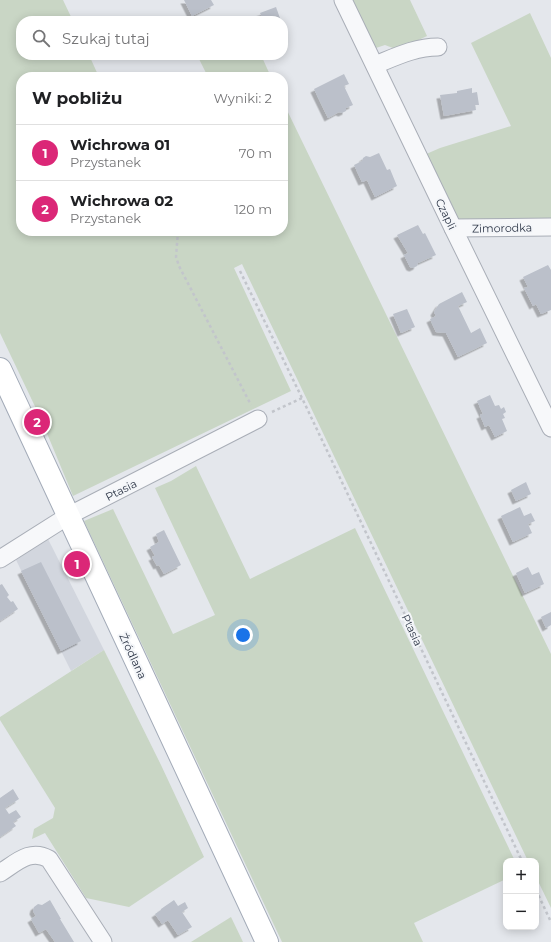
<!DOCTYPE html>
<html lang="pl">
<head>
<meta charset="utf-8">
<style>
  body { margin:0; font-family:Montserrat,sans-serif; background:#f6f6f6; color:#202124 }
  .controls { position:absolute; right:12px; bottom:12px; display:grid; overflow:hidden; border-radius:8px; box-shadow:0 2px 10px #0003 }
  .controls button { width:36px; height:36px; display:grid; place-items:center; padding:0; border:0; border-bottom:1px solid #e0e0e0; background:#fff; color:#202124; font:20px sans-serif }
  .you { position:absolute; left:243px; top:635px; width:14px; height:14px; margin:-10px; border:3px solid #fff; border-radius:50%; background:#1a73e8; box-shadow:0 0 0 6px #1a73e833 }
  .badge { display:grid; place-items:center; width:26px; height:26px; border-radius:50%; background:#db2777; color:#fff; font-size:13px; font-weight:700 }
  .pin { position:absolute; translate:-50% -50%; border:2px solid #fff; box-shadow:0 1px 4px #0006 }
  .list { margin:0; padding:0; list-style:none }
  h2 { display:flex; justify-content:space-between; align-items:center; height:52px; margin:0; padding:0 16px; font-size:17px }
  h2 small { font-size:13px; font-weight:400; color:#757577 }
  .list li { display:grid; grid-template-columns:26px 1fr auto; gap:12px; align-items:center; box-sizing:border-box; height:56px; padding:0 16px; border-top:1px solid #e0e0e0 }
  .list b { display:block; font-size:15px; white-space:nowrap }
  .list p { margin:0; font-size:13px; white-space:nowrap; color:#757577 }
  .list em { font-size:13px; font-style:normal; color:#757577 }
  .icon { flex:none; width:22px; height:22px; fill:none; stroke:currentColor; stroke-width:2; stroke-linecap:round; stroke-linejoin:round }
  .map { position:relative; flex:none; width:551px; height:942px; overflow:hidden }
  .search { position:absolute; background:#fff; box-shadow:0 2px 10px #0003; left:16px; top:16px; width:272px; height:44px; display:flex; align-items:center; gap:10px; box-sizing:border-box; padding:0 14px; border-radius:16px; color:#757577; font-size:15px }
  .panel { position:absolute; background:#fff; box-shadow:0 2px 10px #0003; left:16px; top:72px; width:272px; height:164px; border-radius:16px }
  .map>svg:first-child { display:block }
  .built { fill:#d2d6de }
  .green { fill:#c9d6c5 }
  .building { fill:#bbc0ca; filter:url(#shadow) }
  .lines { fill:none; stroke-linecap:round; stroke-linejoin:round }
  .minor-casing { stroke:#a9aeb7; stroke-width:19 }
  .major-casing { stroke:#a3abb8; stroke-width:24 }
  .path { stroke:#c2c5cb; stroke-width:2.5; stroke-dasharray:3 3; stroke-linecap:butt }
  .minor { stroke:#f7f8fa; stroke-width:17 }
  .major { stroke:#fff; stroke-width:22 }
  .labels { text-anchor:middle; stroke-width:4; stroke-linejoin:round; paint-order:stroke }
  .street-label { font-size:11px; fill:#2b3445; stroke:#f4f6f9 }
</style>
</head>
<body>
<div class="map">
<svg width="551" height="942" viewBox="0 0 551 942">
  <defs>
    <filter id="shadow"><feDropShadow dx="-3.5" dy="3.5" stdDeviation="0" flood-color="#0004"/></filter>
  </defs>
  <rect width="100%" height="100%" fill="#e4e7ec"/>
  <path class="built" d="M 48,539 L 104,650 L 71,671 L 16,560 Z"/>
  <g class="green">
    <path d="M 0,0 L 63,0 L 73,21 L 21,21 L 21,55 L 89,55 L 99,77 L 21,77 L 21,231 L 283,231 L 283,102 L 551,654 L 551,908 L 536,877 L 536,861 L 528,861 L 242,264 L 234,268 L 291,391 L 73,496 L 41,419 L 0,333 Z"/>
    <path d="M 349,0 L 410,0 L 427,36 L 398,50 L 385,45 L 373,49 Z"/>
    <path d="M 530,13 L 551,58 L 551,219 L 461,222 L 454,216 L 424,155 L 440,148 L 511,126 L 471,43 Z"/>
    <path d="M 197,55 L 261,55 L 271,77 L 203,77 L 207,75 Z"/>
    <path d="M 196,466 L 250,579 L 355,528 L 515,861 L 506,861 L 506,879 L 414,923 L 423,942 L 282,942 L 84,521 L 113,509 L 173,634 L 215,615 L 155,488 L 171,481 Z"/>
    <path d="M 104,650 L 161,765 L 204,857 L 129,907 L 86,898 L 45,833 L 32,839 L 34,829 L 53,818 L 55,808 L 0,720 L 0,717 Z"/>
    <path d="M 231,917 L 243,942 L 191,942 Z"/>
  </g>
  <g class="building">
    <path d="M 184,0 L 211,0 L 214,5 L 192,16 Z"/>
    <path d="M 276,7 L 281,21 L 264,21 L 260,13 Z"/>
    <path d="M 344,74 L 349,84 L 344,86 L 353,105 L 346,108 L 346,111 L 342,113 L 339,112 L 328,118 L 314,89 Z"/>
    <path d="M 472,88 L 472,93 L 477,92 L 479,105 L 475,105 L 476,110 L 444,116 L 440,95 L 457,93 L 457,91 Z"/>
    <path d="M 379,153 L 387,170 L 390,169 L 397,186 L 375,197 L 367,180 L 362,182 L 354,165 L 362,161 L 363,158 L 366,156 L 370,157 Z"/>
    <path d="M 418,225 L 423,234 L 425,233 L 436,255 L 418,263 L 417,266 L 413,268 L 410,267 L 404,255 L 408,253 L 397,235 Z"/>
    <path d="M 548,265 L 551,270 L 551,310 L 541,314 L 536,304 L 533,306 L 524,288 L 528,287 L 523,277 Z"/>
    <path d="M 462,292 L 467,302 L 458,306 L 471,333 L 480,328 L 487,343 L 458,357 L 446,333 L 436,332 L 430,319 L 436,316 L 434,312 L 439,304 Z"/>
    <path d="M 407,309 L 415,327 L 401,333 L 393,314 Z"/>
    <path d="M 490,395 L 495,406 L 499,405 L 501,409 L 504,407 L 506,412 L 503,414 L 505,418 L 502,419 L 507,431 L 495,437 L 489,425 L 485,427 L 480,415 L 483,414 L 477,401 Z"/>
    <path d="M 526,482 L 531,494 L 516,501 L 511,490 Z"/>
    <path d="M 520,507 L 524,516 L 531,513 L 535,521 L 528,524 L 532,533 L 513,542 L 501,516 Z"/>
    <path d="M 164,530 L 181,565 L 164,574 L 159,565 L 157,566 L 152,557 L 155,556 L 150,547 L 159,542 L 156,534 Z"/>
    <path d="M 41,562 L 81,641 L 61,651 L 21,571 Z"/>
    <path d="M 528,567 L 532,575 L 539,572 L 544,584 L 525,593 L 516,573 Z"/>
    <path d="M 2,584 L 9,595 L 7,597 L 11,602 L 13,601 L 18,609 L 0,621 L 0,585 Z"/>
    <path d="M 551,612 L 551,625 L 546,628 L 541,617 Z"/>
    <path d="M 13,789 L 19,799 L 5,808 L 9,814 L 16,810 L 21,817 L 13,822 L 16,826 L 0,837 L 0,798 Z"/>
    <path d="M 50,900 L 61,919 L 60,919 L 74,942 L 55,942 L 46,929 L 39,933 L 31,919 L 36,916 L 33,911 L 34,907 L 38,904 L 42,905 Z"/>
    <path d="M 174,900 L 178,906 L 185,902 L 188,908 L 182,912 L 192,927 L 178,935 L 168,920 L 162,924 L 155,914 L 161,910 L 161,909 Z"/>
  </g>
  <g class="lines">
    <g class="minor-casing">
      <g id="minor">
        <path d="M 343,0 L 453,228 L 551,428"/>
        <path d="M 375,65 C 395,57 415,47 438,47"/>
        <path d="M 453,228 L 551,227"/>
        <path d="M 0,559 L 68,516 L 258,419"/>
        <path d="M 0,873 C 16,863 30,848 49,859 L 103,942"/>
      </g>
    </g>
    <g class="major-casing">
      <path id="major" d="M 0,369 L 267,942"/>
    </g>
    <g class="path">
      <path d="M 178,231 L 176,257 L 179,266 L 251,405"/>
      <path d="M 240,271 L 302,398 L 522,861"/>
      <path d="M 272,412 L 302,398"/>
      <path d="M 536,890 L 551,922"/>
    </g>
    <use href="#minor" class="minor"/>
    <use href="#major" class="major"/>
  </g>
  <g class="labels">
    <g class="street-label">
      <text transform="translate(446 214) rotate(64)" y="4">Czapli</text>
      <text transform="translate(502 228) rotate(-1)" y="4">Zimorodka</text>
      <text transform="translate(121 490) rotate(-27)" y="4">Ptasia</text>
      <text transform="translate(412 630) rotate(65)" y="4">Ptasia</text>
      <text transform="translate(133 656) rotate(65)" y="4">Źródlana</text>
    </g>
  </g>
</svg>
<div class="controls">
<button>+</button>
<button>−</button>
</div>
<div class="you"></div>
<div class="pin badge" style="left:77px;top:564px">1</div>
<div class="pin badge" style="left:37px;top:422px">2</div>
<div class="search"><svg class="icon" aria-label="search" viewBox="0 0 24 24"><circle cx="10" cy="10" r="6"/><path d="M15 15l6 6"/></svg>Szukaj tutaj</div>
<section class="panel">
<h2>W pobliżu<small>Wyniki: 2</small></h2>
<ul class="list">
<li><span class="badge">1</span><div><b>Wichrowa 01</b><p>Przystanek</p></div><em>70 m</em></li>
<li><span class="badge">2</span><div><b>Wichrowa 02</b><p>Przystanek</p></div><em>120 m</em></li>
</ul>
</section>
</div>
</body>
</html>
